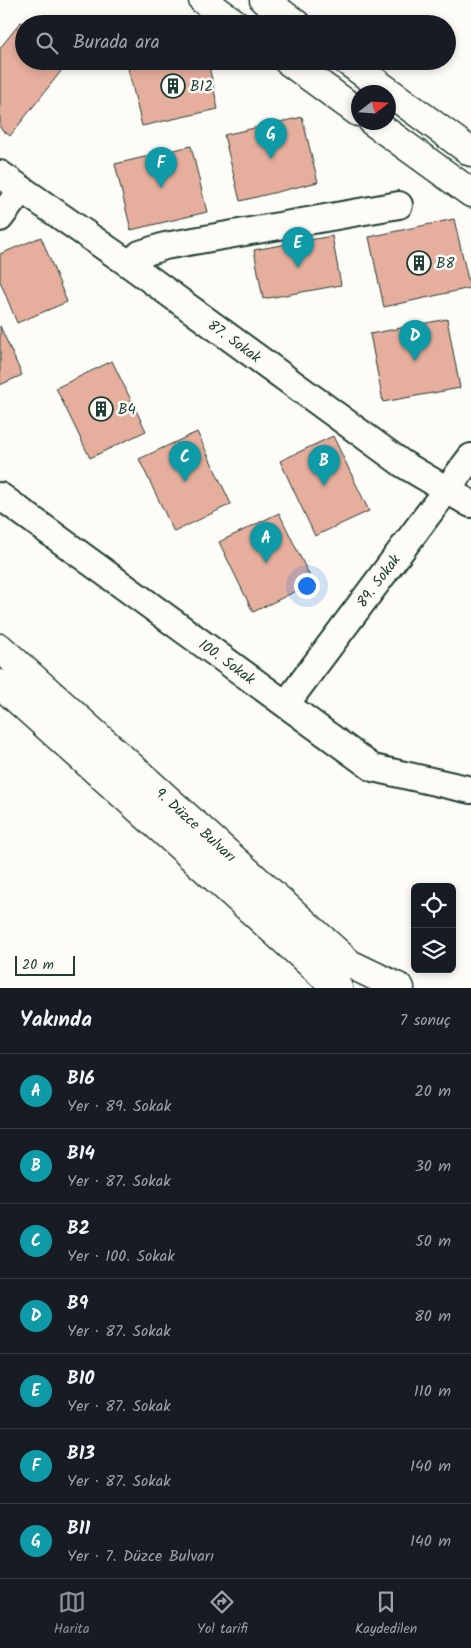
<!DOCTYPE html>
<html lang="tr">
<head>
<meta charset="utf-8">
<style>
  body { margin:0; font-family:Kalam,sans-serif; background:#242831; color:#f1f3f6 }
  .controls { position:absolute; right:15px; bottom:15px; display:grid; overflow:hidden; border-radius:8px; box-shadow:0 2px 8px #0003 }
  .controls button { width:45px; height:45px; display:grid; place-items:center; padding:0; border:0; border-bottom:1px solid #363941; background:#171b24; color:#f1f3f6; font:25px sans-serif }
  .compass { position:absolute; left:351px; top:85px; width:45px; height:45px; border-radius:50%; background:#171b24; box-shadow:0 2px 8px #0003; rotate:73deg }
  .scale { position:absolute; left:15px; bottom:12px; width:60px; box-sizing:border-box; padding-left:5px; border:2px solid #1f3d34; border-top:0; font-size:14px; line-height:18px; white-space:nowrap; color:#1f3d34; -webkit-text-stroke:4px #fdfcf7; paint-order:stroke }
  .you { position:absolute; left:306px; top:585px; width:18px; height:18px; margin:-12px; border:4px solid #fff; border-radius:50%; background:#1a73e8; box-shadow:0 0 0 8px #1a73e833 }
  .badge { display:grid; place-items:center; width:32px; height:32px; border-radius:50%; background:#8c9099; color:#fff; font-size:16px; font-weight:700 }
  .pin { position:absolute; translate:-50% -41px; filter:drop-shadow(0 1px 2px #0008) }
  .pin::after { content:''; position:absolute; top:26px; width:18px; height:15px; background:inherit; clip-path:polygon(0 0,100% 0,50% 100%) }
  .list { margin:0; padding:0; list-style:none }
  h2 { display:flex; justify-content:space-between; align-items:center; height:65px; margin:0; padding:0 20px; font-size:21px }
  h2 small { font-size:16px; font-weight:400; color:#9ea1a6 }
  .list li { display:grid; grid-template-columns:32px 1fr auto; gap:15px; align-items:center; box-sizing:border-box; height:75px; padding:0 20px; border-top:1px solid #363941 }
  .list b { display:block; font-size:19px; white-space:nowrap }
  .list p { margin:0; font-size:16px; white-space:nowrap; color:#9ea1a6 }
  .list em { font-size:16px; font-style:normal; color:#9ea1a6 }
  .icon { flex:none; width:28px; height:28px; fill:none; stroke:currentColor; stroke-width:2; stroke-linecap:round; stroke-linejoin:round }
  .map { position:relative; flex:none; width:471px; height:988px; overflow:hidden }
  .search { position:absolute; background:#171b24; box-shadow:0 2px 8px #0003; left:15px; right:15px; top:15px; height:55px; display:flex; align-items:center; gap:12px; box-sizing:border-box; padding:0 18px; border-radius:28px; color:#9ea1a6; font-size:19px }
  .sheet { height:590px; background:#171b24 }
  nav { display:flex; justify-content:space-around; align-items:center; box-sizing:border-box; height:70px; border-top:1px solid #363941; background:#171b24; font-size:14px; color:#9ea1a6 }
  nav a { display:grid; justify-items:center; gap:2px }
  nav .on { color:#8c9099 }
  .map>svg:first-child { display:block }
  .building { fill:#e6ae9d; stroke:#1f3d34 }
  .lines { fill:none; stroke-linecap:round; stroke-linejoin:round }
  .minor-casing { stroke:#1f3d34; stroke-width:30 }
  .major-casing { stroke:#1f3d34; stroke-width:31 }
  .minor { stroke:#fdfcf7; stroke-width:26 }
  .major { stroke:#fdfcf7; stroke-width:28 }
  .labels { text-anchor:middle; stroke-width:5; stroke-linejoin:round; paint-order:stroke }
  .poi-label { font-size:15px; fill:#1f3d34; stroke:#fdfcf7; text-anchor:start }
  .street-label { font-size:15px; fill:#1f3d34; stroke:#fdfcf7 }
</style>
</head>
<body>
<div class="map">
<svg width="471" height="988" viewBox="0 0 471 988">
  <rect width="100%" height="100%" fill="#fdfcf7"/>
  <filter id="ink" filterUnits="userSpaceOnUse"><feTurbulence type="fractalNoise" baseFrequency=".02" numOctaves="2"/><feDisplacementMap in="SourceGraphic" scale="10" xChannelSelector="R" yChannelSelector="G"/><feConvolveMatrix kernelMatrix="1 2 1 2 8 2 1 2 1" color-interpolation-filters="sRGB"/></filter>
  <g filter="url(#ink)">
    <g class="building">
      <path d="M 21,22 L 24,24 L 24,61 L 69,61 L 10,136 L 0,128 L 0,48 Z"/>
      <path d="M 139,61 L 208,61 L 218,109 L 142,126 L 127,64 Z"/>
      <path d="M 302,117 L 318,182 L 240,201 L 224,135 Z"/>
      <path d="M 191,146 L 207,212 L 131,230 L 115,164 Z"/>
      <path d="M 454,219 L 470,288 L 384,307 L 369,237 Z"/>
      <path d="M 332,236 L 341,285 L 263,299 L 254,250 Z"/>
      <path d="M 41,237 L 67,302 L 17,323 L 0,281 L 0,254 Z"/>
      <path d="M 447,319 L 460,388 L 383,402 L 370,334 Z"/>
      <path d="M 0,326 L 22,375 L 0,385 Z"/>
      <path d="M 112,361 L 146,431 L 90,458 L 56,388 Z"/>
      <path d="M 197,432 L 231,504 L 174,532 L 139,459 Z"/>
      <path d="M 333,436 L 369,511 L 315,536 L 280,461 Z"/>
      <path d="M 279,513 L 313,583 L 253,612 L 219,542 Z"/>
    </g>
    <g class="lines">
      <g class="minor-casing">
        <g id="minor">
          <path id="s1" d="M 0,174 L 129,264 L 403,464 L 471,504"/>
          <path d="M 0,218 L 21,190"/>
          <path d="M 129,264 L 140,254 L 165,246 L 399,205"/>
          <path id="s2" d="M 0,496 L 373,768 L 471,790"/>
          <path id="s3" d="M 286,704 L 471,457"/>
        </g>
      </g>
      <g class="major-casing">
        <g id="major">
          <path d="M 203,0 L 236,24"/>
          <path d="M 264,0 L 296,24"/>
          <path d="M 288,61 L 358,112"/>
          <path d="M 347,61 L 471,152"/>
          <path d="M 373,122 L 471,193"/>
          <path id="s4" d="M 0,648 L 350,964 L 400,988"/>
          <path d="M 0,684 L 335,986 L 338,988"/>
        </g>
      </g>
      <use href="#minor" class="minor"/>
      <use href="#major" class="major"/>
    </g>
  </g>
  <defs>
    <g id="building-ring" transform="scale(1.25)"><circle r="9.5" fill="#fdfcf7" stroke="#1f3d34" stroke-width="1.5"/><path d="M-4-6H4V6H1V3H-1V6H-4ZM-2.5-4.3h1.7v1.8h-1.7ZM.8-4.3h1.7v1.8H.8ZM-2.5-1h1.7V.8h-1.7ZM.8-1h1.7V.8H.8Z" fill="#1f3d34"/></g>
  </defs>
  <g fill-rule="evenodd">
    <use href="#building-ring" x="173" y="86"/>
    <use href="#building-ring" x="419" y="263"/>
    <use href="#building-ring" x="101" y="409"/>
  </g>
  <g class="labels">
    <g class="poi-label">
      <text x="190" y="91">B12</text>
      <text x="436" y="268">B8</text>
      <text x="118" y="414">B4</text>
    </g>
    <g class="street-label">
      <text dy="5" stroke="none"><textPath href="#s1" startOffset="288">87. Sokak</textPath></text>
      <text dy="5" stroke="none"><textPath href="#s3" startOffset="154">89. Sokak</textPath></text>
      <text dy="5" stroke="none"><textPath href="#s2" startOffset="281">100. Sokak</textPath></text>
      <text dy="5" stroke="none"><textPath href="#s4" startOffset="264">9. Düzce Bulvarı</textPath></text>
    </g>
  </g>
</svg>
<div class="controls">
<button><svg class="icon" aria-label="locate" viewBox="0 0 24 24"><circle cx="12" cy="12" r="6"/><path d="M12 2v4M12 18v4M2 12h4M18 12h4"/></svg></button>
<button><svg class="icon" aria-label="layers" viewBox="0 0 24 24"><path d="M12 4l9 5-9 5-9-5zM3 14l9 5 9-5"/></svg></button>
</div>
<svg class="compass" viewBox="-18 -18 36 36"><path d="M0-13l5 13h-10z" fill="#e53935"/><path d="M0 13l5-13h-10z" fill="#9ea1a6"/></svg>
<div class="scale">20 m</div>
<div class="you"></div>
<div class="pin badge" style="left:266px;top:563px;background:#0f9aa8">A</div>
<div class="pin badge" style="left:324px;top:486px;background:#0f9aa8">B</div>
<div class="pin badge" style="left:185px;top:482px;background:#0f9aa8">C</div>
<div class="pin badge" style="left:415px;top:361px;background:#0f9aa8">D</div>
<div class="pin badge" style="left:298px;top:268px;background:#0f9aa8">E</div>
<div class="pin badge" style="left:161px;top:188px;background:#0f9aa8">F</div>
<div class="pin badge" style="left:271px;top:159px;background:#0f9aa8">G</div>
<div class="search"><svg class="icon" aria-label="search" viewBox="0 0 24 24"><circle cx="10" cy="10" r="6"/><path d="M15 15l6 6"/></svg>Burada ara</div>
</div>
<section class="sheet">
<h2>Yakında<small>7 sonuç</small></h2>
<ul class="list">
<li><span class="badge" style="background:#0f9aa8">A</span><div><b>B16</b><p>Yer · 89. Sokak</p></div><em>20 m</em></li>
<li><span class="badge" style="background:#0f9aa8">B</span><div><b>B14</b><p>Yer · 87. Sokak</p></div><em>30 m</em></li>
<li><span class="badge" style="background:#0f9aa8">C</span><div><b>B2</b><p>Yer · 100. Sokak</p></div><em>50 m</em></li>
<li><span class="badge" style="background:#0f9aa8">D</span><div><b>B9</b><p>Yer · 87. Sokak</p></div><em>80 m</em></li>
<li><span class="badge" style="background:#0f9aa8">E</span><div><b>B10</b><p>Yer · 87. Sokak</p></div><em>110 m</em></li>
<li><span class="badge" style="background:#0f9aa8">F</span><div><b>B13</b><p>Yer · 87. Sokak</p></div><em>140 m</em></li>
<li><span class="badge" style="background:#0f9aa8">G</span><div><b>B11</b><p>Yer · 7. Düzce Bulvarı</p></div><em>140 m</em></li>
</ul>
</section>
<nav>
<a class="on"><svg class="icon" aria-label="map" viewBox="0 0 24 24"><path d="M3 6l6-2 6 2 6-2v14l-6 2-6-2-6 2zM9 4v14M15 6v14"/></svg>Harita</a>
<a><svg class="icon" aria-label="directions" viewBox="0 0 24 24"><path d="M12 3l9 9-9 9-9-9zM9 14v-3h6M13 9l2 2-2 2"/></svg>Yol tarifi</a>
<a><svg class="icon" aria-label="saved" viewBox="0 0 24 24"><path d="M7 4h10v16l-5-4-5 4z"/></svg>Kaydedilen</a>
</nav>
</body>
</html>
